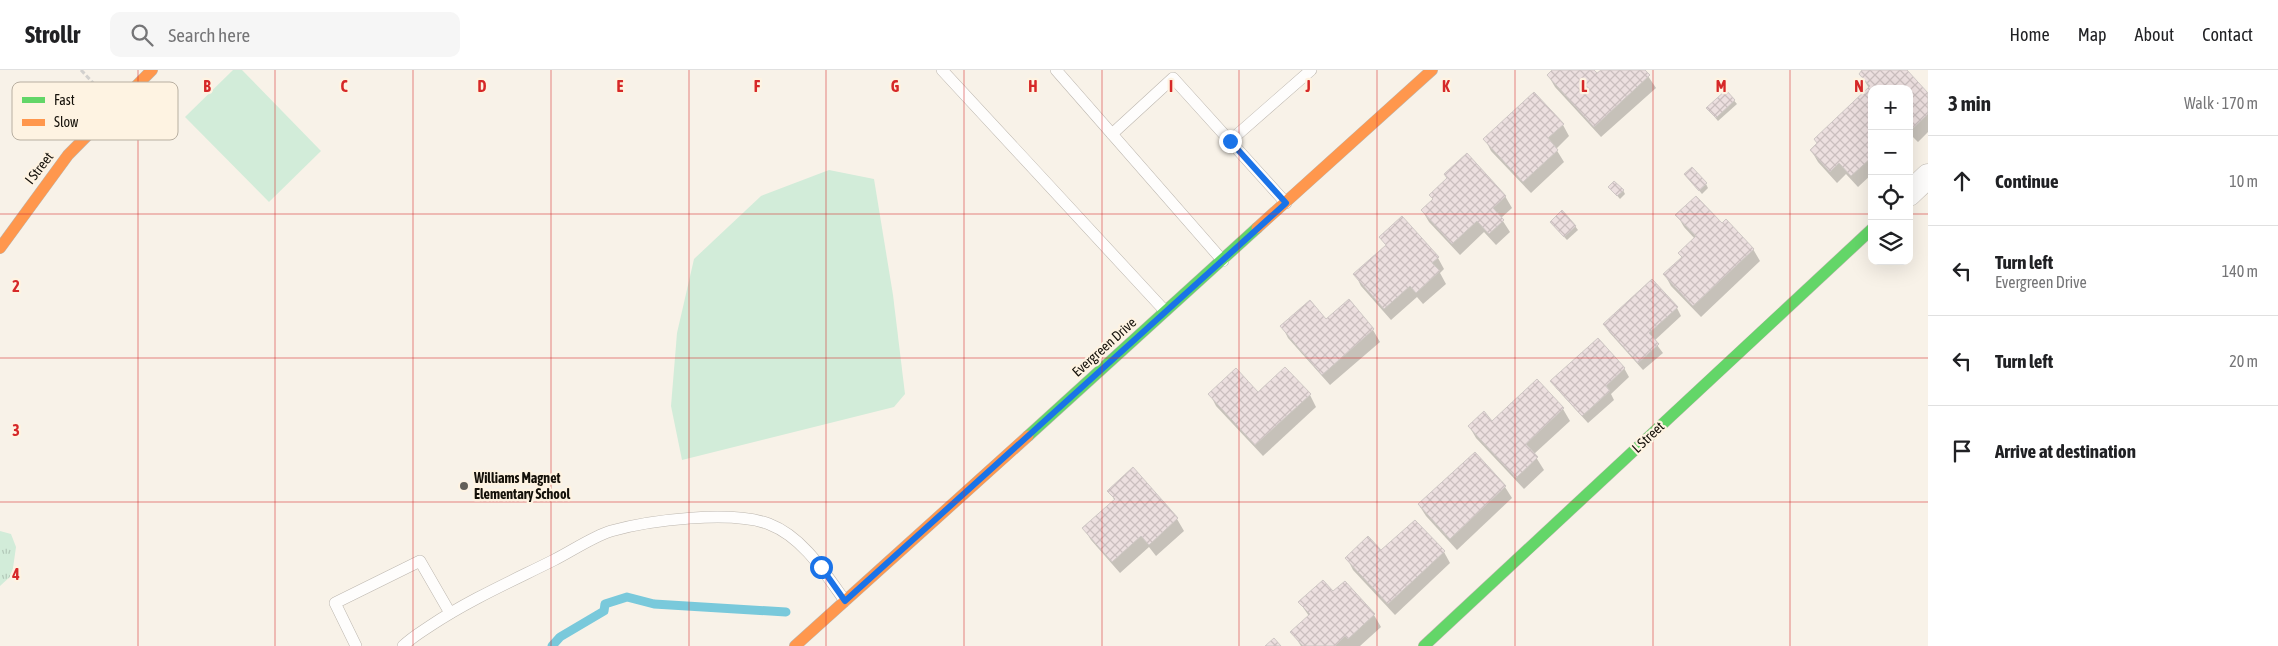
<!DOCTYPE html>
<html lang="en">
<head>
<meta charset="utf-8">
<style>
  body { margin:0; font-family:"Asap Condensed",sans-serif; background:#f6f6f6; color:#202124 }
  .controls { position:absolute; right:15px; top:15px; display:grid; overflow:hidden; border-radius:10px; box-shadow:0 5px 20px #0002 }
  .controls button { width:45px; height:45px; display:grid; place-items:center; padding:0; border:0; border-bottom:1px solid #e0e0e0; background:#fff; color:#202124; font:25px sans-serif }
  .stop { position:absolute; width:15px; height:15px; margin:-11px; border:4px solid #1a73e8; border-radius:50%; background:#fff }
  .stop.end { background:#1a73e8; border-color:#fff; box-shadow:0 1px 5px #0008 }
  .list { margin:0; padding:0; list-style:none }
  h2 { display:flex; justify-content:space-between; align-items:center; height:65px; margin:0; padding:0 20px; font-size:21px }
  h2 small { font-size:16px; font-weight:400; color:#757577 }
  .list li { display:grid; grid-template-columns:32px 1fr auto; gap:15px; align-items:center; box-sizing:border-box; height:90px; padding:0 20px; border-top:1px solid #e0e0e0 }
  .list b { display:block; font-size:19px; white-space:nowrap }
  .list p { margin:0; font-size:16px; white-space:nowrap; color:#757577 }
  .list em { font-size:16px; font-style:normal; color:#757577 }
  .icon { flex:none; width:28px; height:28px; fill:none; stroke:currentColor; stroke-width:2; stroke-linecap:round; stroke-linejoin:round }
  .map { position:relative; flex:none; width:1928px; height:576px; overflow:hidden }
  header { display:flex; align-items:center; gap:30px; box-sizing:border-box; height:70px; padding:0 25px; background:#fff; border-bottom:1px solid #e0e0e0 }
  header strong { font-size:24px }
  nav { display:flex; gap:28px; margin-inline-start:auto; font-size:18px }
  .search { width:350px; height:45px; background:#f6f6f6; display:flex; align-items:center; gap:12px; box-sizing:border-box; padding:0 18px; border-radius:10px; color:#757577; font-size:19px }
  main { display:flex }
  aside { flex:1; background:#fff }
  .map>svg:first-child { display:block }
  .grass { fill:url(#grass-tufts) }
  .pitch { fill:#d2ecd9 }
  .shadow { fill:#0003 }
  .lines { fill:none; stroke-linecap:round; stroke-linejoin:round }
  .stream { stroke:#79c9db; stroke-width:9 }
  .building { fill:url(#building-cross-hatch); stroke:#cfc8c5 }
  .lane-casing { stroke:#bcb6ae; stroke-width:12 }
  .street-casing { stroke:#bcb6ae; stroke-width:25 }
  .fast-casing { stroke:#bcb6ae; stroke-width:12 }
  .slow-casing { stroke:#bcb6ae; stroke-width:12 }
  .path { stroke:#d3d1ce; stroke-width:3; stroke-dasharray:5 2.5; stroke-linecap:butt }
  .lane { stroke:#fefdfc; stroke-width:11 }
  .street { stroke:#fefdfc; stroke-width:24 }
  .fast { stroke:#63d668; stroke-width:11 }
  .slow { stroke:#ff974d; stroke-width:11 }
  .route { stroke:#1a73e8; stroke-width:6 }
  .grid { fill:none; stroke:#d62828; stroke-width:1; stroke-opacity:0.55 }
  .poi-dot { fill:#645f57; stroke:#fef3e2; stroke-width:2 }
  .labels { text-anchor:middle; stroke-width:4.5; stroke-linejoin:round; paint-order:stroke }
  .street-label { font-size:14px; fill:#141009; stroke:#fef3e2 }
  .poi-label { font-size:14px; font-weight:bold; fill:#141009; stroke:#fef3e2; text-anchor:start }
  .key { fill:#fef3e2; stroke:#b8afa1; stroke-width:1 }
  .key-label { font-size:14px; fill:#141009 }
  .grid-label { font-size:16px; text-anchor:middle; font-weight:bold; fill:#d62828; stroke:#fef3e2; stroke-width:4.5; stroke-linejoin:round; paint-order:stroke }
</style>
</head>
<body>
<header>
<strong>Strollr</strong>
<div class="search"><svg class="icon" aria-label="search" viewBox="0 0 24 24"><circle cx="10" cy="10" r="6"/><path d="M15 15l6 6"/></svg>Search here</div>
<nav><a>Home</a><a>Map</a><a>About</a><a>Contact</a></nav>
</header>
<main>
<div class="map">
<svg width="1928" height="576" viewBox="0 0 1928 576">
  <defs>
    <pattern id="grass-tufts" width="24" height="20" patternUnits="userSpaceOnUse" patternTransform="scale(1.25)"><rect width="24" height="20" fill="#d2ecd9"/><path d="M3 7l-1-3M5 7V3M7 7l1-3M15 17l-1-3M17 17v-4M19 17l1-3" fill="none" stroke="#b3c9b9"/></pattern>
    <pattern id="building-cross-hatch" width="8" height="8" patternUnits="userSpaceOnUse" patternTransform="scale(1.25)"><rect width="8" height="8" fill="#ecdfdf"/><path d="M0 0l8 8M0 8l8-8" fill="none" stroke="#cabebe"/></pattern>
  </defs>
  <rect width="100%" height="100%" fill="#f8f2e8"/>
  <path class="grass" d="M 0,461 L 11,464 L 16,477 L 12,505 L 0,516 Z"/>
  <g class="pitch">
    <path d="M 233,0 L 242,0 L 321,81 L 269,132 L 185,47 Z"/>
    <path d="M 829,100 L 874,109 L 893,225 L 905,324 L 894,337 L 682,390 L 671,336 L 677,263 L 694,189 L 761,126 Z"/>
  </g>
  <g class="shadow">
    <path d="M 1554,0 L 1592,0 L 1597,5 L 1602,0 L 1644,0 L 1656,18 L 1601,67 L 1555,17 L 1548,5 Z"/>
    <path d="M 1864,0 L 1905,0 L 1928,25 L 1928,62 L 1918,72 L 1912,66 L 1909,69 L 1909,19 L 1872,19 L 1872,104 L 1858,117 L 1846,104 L 1837,113 L 1818,92 L 1811,80 L 1869,18 L 1860,4 Z"/>
    <path d="M 1726,21 L 1737,34 L 1718,51 L 1707,38 Z"/>
    <path d="M 1563,55 L 1569,66 L 1556,79 L 1564,92 L 1531,123 L 1491,81 L 1485,69 Z"/>
    <path d="M 1685,104 L 1706,114 L 1708,118 L 1702,124 Z"/>
    <path d="M 1610,117 L 1623,120 L 1625,124 L 1620,129 Z"/>
    <path d="M 1430,125 L 1505,126 L 1512,138 L 1501,148 L 1510,162 L 1496,175 L 1484,162 L 1460,185 L 1429,152 L 1422,140 L 1433,130 Z"/>
    <path d="M 1677,145 L 1722,154 L 1753,179 L 1760,191 L 1701,247 L 1671,216 L 1665,205 L 1683,188 L 1695,169 L 1684,157 Z"/>
    <path d="M 1554,156 L 1575,156 L 1578,160 L 1567,170 Z"/>
    <path d="M 1381,167 L 1438,188 L 1444,199 L 1440,203 L 1446,214 L 1423,234 L 1417,227 L 1391,250 L 1361,216 L 1355,204 L 1386,176 Z"/>
    <path d="M 1348,231 L 1373,260 L 1380,272 L 1330,315 L 1288,268 L 1282,256 L 1326,251 Z"/>
    <path d="M 1677,238 L 1681,246 L 1654,271 L 1663,283 L 1643,300 L 1609,262 L 1604,254 Z"/>
    <path d="M 1624,298 L 1629,307 L 1611,324 L 1614,330 L 1588,353 L 1557,319 L 1552,311 Z"/>
    <path d="M 1537,311 L 1563,339 L 1570,351 L 1534,384 L 1544,400 L 1524,419 L 1476,368 L 1469,356 L 1492,352 Z"/>
    <path d="M 1210,324 L 1310,325 L 1316,337 L 1263,386 L 1216,336 Z"/>
    <path d="M 1475,383 L 1505,417 L 1512,428 L 1457,480 L 1426,446 L 1419,435 Z"/>
    <path d="M 1133,399 L 1177,449 L 1184,461 L 1156,486 L 1149,477 L 1120,503 L 1091,470 L 1084,459 L 1115,431 L 1109,421 Z"/>
    <path d="M 1381,482 L 1444,482 L 1450,493 L 1395,545 L 1353,500 L 1347,488 Z"/>
    <path d="M 1345,513 L 1374,545 L 1381,557 L 1360,576 L 1301,576 L 1292,562 L 1309,546 L 1300,533 L 1333,523 Z"/>
  </g>
  <g class="lines">
    <path class="stream" d="M 552,576 L 560,567 L 604,541 L 605,534 L 627,527 L 654,534 L 786,542"/>
  </g>
  <g class="building">
    <path d="M 1552,0 L 1594,0 L 1597,3 L 1601,0 L 1645,0 L 1650,5 L 1594,57 L 1547,5 Z"/>
    <path d="M 1862,0 L 1907,0 L 1928,23 L 1928,44 L 1910,61 L 1909,19 L 1872,19 L 1872,87 L 1851,106 L 1839,93 L 1830,102 L 1810,80 L 1817,73 L 1814,69 L 1870,16 L 1859,4 Z"/>
    <path d="M 1726,20 L 1735,30 L 1716,48 L 1706,38 Z"/>
    <path d="M 1534,22 L 1564,54 L 1548,68 L 1558,80 L 1523,112 L 1483,69 Z"/>
    <path d="M 1467,83 L 1506,126 L 1493,138 L 1504,150 L 1489,164 L 1477,151 L 1452,174 L 1421,140 L 1433,129 L 1429,125 L 1447,108 L 1444,104 Z"/>
    <path d="M 1692,97 L 1707,113 L 1699,121 L 1684,104 Z"/>
    <path d="M 1614,111 L 1624,120 L 1617,126 L 1608,117 Z"/>
    <path d="M 1696,126 L 1722,153 L 1726,149 L 1754,179 L 1693,236 L 1663,204 L 1682,187 L 1678,183 L 1696,166 L 1675,145 Z"/>
    <path d="M 1562,140 L 1576,156 L 1564,167 L 1550,152 Z"/>
    <path d="M 1402,146 L 1439,187 L 1432,193 L 1440,201 L 1416,223 L 1410,216 L 1384,239 L 1353,204 L 1386,175 L 1379,167 Z"/>
    <path d="M 1652,209 L 1678,237 L 1649,263 L 1659,274 L 1638,293 L 1603,254 Z"/>
    <path d="M 1349,229 L 1374,259 L 1322,305 L 1280,256 L 1310,230 L 1326,249 Z"/>
    <path d="M 1598,268 L 1625,298 L 1606,316 L 1610,321 L 1582,346 L 1550,311 Z"/>
    <path d="M 1285,297 L 1311,324 L 1255,375 L 1208,324 L 1236,298 L 1258,322 Z"/>
    <path d="M 1537,309 L 1564,338 L 1526,374 L 1538,387 L 1516,408 L 1468,356 L 1484,341 L 1492,351 Z"/>
    <path d="M 1475,382 L 1506,416 L 1450,469 L 1418,434 Z"/>
    <path d="M 1133,397 L 1178,448 L 1149,475 L 1141,466 L 1112,492 L 1082,458 L 1115,429 L 1107,421 Z"/>
    <path d="M 1415,450 L 1445,481 L 1388,534 L 1345,488 L 1368,466 L 1381,480 Z"/>
    <path d="M 1323,510 L 1333,521 L 1345,511 L 1375,544 L 1348,569 L 1345,566 L 1335,576 L 1303,576 L 1290,562 L 1310,544 L 1298,532 Z"/>
    <path d="M 1274,568 L 1281,576 L 1265,576 Z"/>
  </g>
  <g class="lines">
    <g class="lane-casing">
      <g id="lane">
        <path d="M 942,0 L 1165,241"/>
        <path d="M 1056,0 L 1223,191"/>
        <path d="M 1112,64 L 1173,8 L 1286,133"/>
        <path d="M 1230,71 L 1311,0"/>
        <path d="M 356,576 L 335,533 L 420,491 L 450,543"/>
        <path d="M 403,576 C 411,568 421,562 430,556 C 469,530 512,511 554,490 C 572,481 592,467 611,461 C 650,450 731,440 769,454 C 803,467 825,503 845,531"/>
      </g>
    </g>
    <g class="street-casing">
      <path id="street" d="M 1909,124 L 1928,106"/>
    </g>
    <g class="fast-casing">
      <g id="fast">
        <path d="M 1028,366 L 1257,158"/>
        <path d="M 1424,576 L 1872,159"/>
      </g>
    </g>
    <g class="slow-casing">
      <g id="slow">
        <path d="M 1257,158 L 1432,0"/>
        <path d="M 0,178 L 68,85 L 152,0"/>
        <path d="M 795,576 L 1028,366"/>
      </g>
    </g>
    <path class="path" d="M 81,0 L 96,16"/>
    <use href="#lane" class="lane"/>
    <use href="#street" class="street"/>
    <use href="#fast" class="fast"/>
    <use href="#slow" class="slow"/>
  </g>
  <g class="lines">
    <path class="route" d="M 821,497 L 845,531 L 1286,133 L 1230,71"/>
  </g>
  <path class="grid" d="M 138,0 L 138,576M 275,0 L 275,576M 413,0 L 413,576M 551,0 L 551,576M 689,0 L 689,576M 826,0 L 826,576M 964,0 L 964,576M 1102,0 L 1102,576M 1239,0 L 1239,576M 1377,0 L 1377,576M 1515,0 L 1515,576M 1653,0 L 1653,576M 1790,0 L 1790,576M 0,144 L 1872,144M 1909,144 L 1928,144M 0,288 L 1928,288M 0,432 L 1928,432"/>
  <circle class="poi-dot" cx="464" cy="416" r="5"/>
  <g class="labels">
    <g class="street-label">
      <text transform="translate(39 98) rotate(-52)" y="5">I Street</text>
      <text transform="translate(1104 277) rotate(-42)" y="5">Evergreen Drive</text>
      <text transform="translate(1648 367) rotate(-43)" y="5">L Street</text>
    </g>
    <g class="poi-label">
      <text x="474" y="413">Williams Magnet<tspan x="474" dy="16">Elementary School</tspan></text>
    </g>
  </g>
  <rect x="12" y="12" width="166" height="58" rx="8" class="key"/>
  <rect x="22" y="27" width="23" height="6" fill="#63d668"/>
  <rect x="22" y="49" width="23" height="7" fill="#ff974d"/>
  <g class="key-label">
    <text x="54" y="35">Fast</text>
    <text x="54" y="57">Slow</text>
  </g>
  <g class="grid-label">
    <text x="207" y="22">B</text>
    <text x="344" y="22">C</text>
    <text x="482" y="22">D</text>
    <text x="620" y="22">E</text>
    <text x="757" y="22">F</text>
    <text x="895" y="22">G</text>
    <text x="1033" y="22">H</text>
    <text x="1171" y="22">I</text>
    <text x="1308" y="22">J</text>
    <text x="1446" y="22">K</text>
    <text x="1584" y="22">L</text>
    <text x="1721" y="22">M</text>
    <text x="1859" y="22">N</text>
    <text x="16" y="222">2</text>
    <text x="16" y="366">3</text>
    <text x="16" y="510">4</text>
  </g>
</svg>
<div class="controls">
<button>+</button>
<button>−</button>
<button><svg class="icon" aria-label="locate" viewBox="0 0 24 24"><circle cx="12" cy="12" r="6"/><path d="M12 2v4M12 18v4M2 12h4M18 12h4"/></svg></button>
<button><svg class="icon" aria-label="layers" viewBox="0 0 24 24"><path d="M12 4l9 5-9 5-9-5zM3 14l9 5 9-5"/></svg></button>
</div>
<div class="stop" style="left:821px;top:497px"></div>
<div class="stop end" style="left:1230px;top:71px"></div>
</div>
<aside>
<h2>3 min<small>Walk · 170 m</small></h2>
<ul class="list">
<li><svg class="icon" aria-label="ahead" viewBox="0 0 24 24"><path d="M12 20V5M6 11l6-6 6 6"/></svg><div><b>Continue</b></div><em>10 m</em></li>
<li><svg class="icon" aria-label="left" viewBox="0 0 24 24"><path d="M17 20v-9H6M10 6l-5 5 5 5"/></svg><div><b>Turn left</b><p>Evergreen Drive</p></div><em>140 m</em></li>
<li><svg class="icon" aria-label="left" viewBox="0 0 24 24"><path d="M17 20v-9H6M10 6l-5 5 5 5"/></svg><div><b>Turn left</b></div><em>20 m</em></li>
<li><svg class="icon" aria-label="arrive" viewBox="0 0 24 24"><path d="M6 21V4h12l-3 4 3 4H6"/></svg><div><b>Arrive at destination</b></div></li>
</ul>
</aside>
</main>
</body>
</html>
